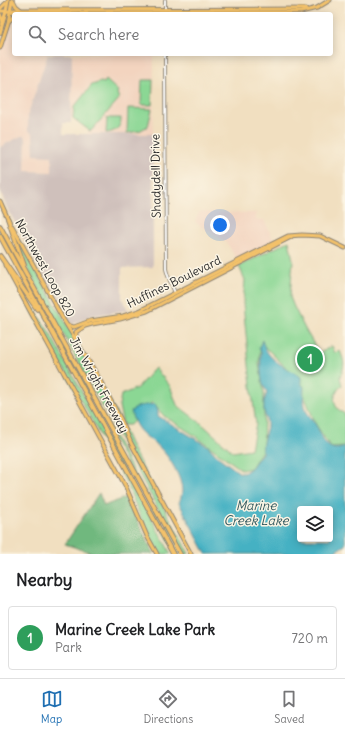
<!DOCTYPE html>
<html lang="en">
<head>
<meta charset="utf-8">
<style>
  body { margin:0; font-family:Delius,sans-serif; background:#f2f2f2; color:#202124 }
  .controls { position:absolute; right:12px; bottom:12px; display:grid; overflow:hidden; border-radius:4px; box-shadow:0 2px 10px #0003 }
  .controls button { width:36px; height:36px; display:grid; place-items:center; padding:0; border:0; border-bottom:1px solid #e0e0e0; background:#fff; color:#202124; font:20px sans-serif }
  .you { position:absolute; left:220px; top:225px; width:14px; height:14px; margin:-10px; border:3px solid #fff; border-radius:50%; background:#1a73e8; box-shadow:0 0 0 6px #1a73e833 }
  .badge { display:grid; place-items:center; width:26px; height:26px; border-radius:50%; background:#1f6fb2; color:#fff; font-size:13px; font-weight:700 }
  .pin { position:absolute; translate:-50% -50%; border:2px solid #fff; box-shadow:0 1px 4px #0006 }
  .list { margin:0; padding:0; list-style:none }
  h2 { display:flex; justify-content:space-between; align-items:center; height:52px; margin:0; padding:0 16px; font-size:17px }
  h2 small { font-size:13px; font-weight:400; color:#757577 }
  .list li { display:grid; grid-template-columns:26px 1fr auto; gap:12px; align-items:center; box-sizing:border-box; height:64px; margin:0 8px 8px; padding:0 8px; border:1px solid #e0e0e0; border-radius:4px }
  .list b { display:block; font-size:15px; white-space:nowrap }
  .list p { margin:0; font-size:13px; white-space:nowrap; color:#757577 }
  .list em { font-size:13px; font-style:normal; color:#757577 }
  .icon { flex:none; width:22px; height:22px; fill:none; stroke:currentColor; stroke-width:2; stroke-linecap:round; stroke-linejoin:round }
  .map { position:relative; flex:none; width:345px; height:554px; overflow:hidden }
  .search { position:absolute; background:#fff; box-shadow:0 2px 10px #0003; left:12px; right:12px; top:12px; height:44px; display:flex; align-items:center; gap:10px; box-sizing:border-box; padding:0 14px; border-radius:4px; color:#757577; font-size:15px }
  .sheet { height:124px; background:#fff }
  nav { display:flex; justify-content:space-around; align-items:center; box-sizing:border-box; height:56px; border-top:1px solid #e0e0e0; background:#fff; font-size:11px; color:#757577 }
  nav a { display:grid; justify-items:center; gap:2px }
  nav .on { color:#1f6fb2 }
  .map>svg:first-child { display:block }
  .built { fill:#f3d4bf }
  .industrial { fill:#cfc0bb }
  .green { fill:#8bd794; stroke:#5b8160 }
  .forest { fill:#70b87e; stroke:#4e7254 }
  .water { fill:#45b1c3; stroke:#386e77; fill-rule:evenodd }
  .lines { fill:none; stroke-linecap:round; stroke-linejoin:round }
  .minor-casing { stroke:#8e8576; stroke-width:4 }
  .major-casing { stroke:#8e8576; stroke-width:5 }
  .highway-casing { stroke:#8e8576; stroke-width:5.5 }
  .minor { stroke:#fff; stroke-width:2 }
  .major { stroke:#f4c26a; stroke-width:3 }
  .highway { stroke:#f4c26a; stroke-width:3.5 }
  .labels { text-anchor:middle; stroke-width:3; stroke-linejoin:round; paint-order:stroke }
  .street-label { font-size:12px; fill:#2b2b2b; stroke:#fcf5e5 }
  .water-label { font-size:13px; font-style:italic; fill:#345a60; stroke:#fcf5e5 }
</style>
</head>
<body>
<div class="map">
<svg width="345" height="554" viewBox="0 0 345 554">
  <rect width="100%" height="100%" fill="#fcf5e5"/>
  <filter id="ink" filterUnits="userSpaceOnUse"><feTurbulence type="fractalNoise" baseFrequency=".025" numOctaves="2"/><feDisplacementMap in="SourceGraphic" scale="8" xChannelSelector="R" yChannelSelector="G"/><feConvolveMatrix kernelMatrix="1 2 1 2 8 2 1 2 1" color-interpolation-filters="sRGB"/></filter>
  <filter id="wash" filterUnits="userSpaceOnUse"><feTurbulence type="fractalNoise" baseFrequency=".012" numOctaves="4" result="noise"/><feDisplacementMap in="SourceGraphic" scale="16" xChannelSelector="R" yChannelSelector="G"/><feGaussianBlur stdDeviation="0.9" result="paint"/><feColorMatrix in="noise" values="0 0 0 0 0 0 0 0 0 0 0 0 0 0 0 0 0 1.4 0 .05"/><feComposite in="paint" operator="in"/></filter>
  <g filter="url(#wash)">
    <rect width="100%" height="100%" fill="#f1dfc0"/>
    <g class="built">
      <path d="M 14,18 L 14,54 L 48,54 L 28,114 L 31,131 L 52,156 L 52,172 L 25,171 L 26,138 L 24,136 L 21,136 L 0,147 L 0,51 L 9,23 Z"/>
      <path d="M 72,54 L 154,54 L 153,134 L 88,134 L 88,130 L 73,118 L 71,118 Z"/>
      <path d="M 199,212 L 256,213 L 256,220 L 264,220 L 274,241 L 237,260 L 227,243 L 195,222 Z"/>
    </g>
    <path class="industrial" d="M 48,54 L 72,54 L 71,123 L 63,123 L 63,134 L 153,134 L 153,267 L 122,268 L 122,298 L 128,310 L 89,316 L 73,324 L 69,324 L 15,223 L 5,204 L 0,189 L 0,147 L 21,136 L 24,136 L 26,138 L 25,171 L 52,172 L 52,156 L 34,155 L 33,134 L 28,130 L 28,114 Z"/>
    <g class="green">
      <path d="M 106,80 L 118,91 L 117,93 L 119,99 L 92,130 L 90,131 L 73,118 L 74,107 L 92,85 L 101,82 L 104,83 Z"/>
      <path d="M 142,80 L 153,80 L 152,105 L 141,105 Z"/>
      <path d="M 128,108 L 152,109 L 148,126 L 139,131 L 127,133 Z"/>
      <path d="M 107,118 L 121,118 C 121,127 116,132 106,133 Z"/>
      <path d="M 0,229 L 179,554 L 176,554 L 0,232 Z"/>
      <path d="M 17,239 L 18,239 L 95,374 L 119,419 L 131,446 L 189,554 L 183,554 L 162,516 L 27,267 Z"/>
      <path d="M 289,241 L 293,260 L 290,297 L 294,307 L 305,329 L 319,353 L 332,346 L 335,353 L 340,351 C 345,362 345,366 340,377 L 342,385 C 332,395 331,407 345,414 L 345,447 L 331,448 L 316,425 L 304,395 L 300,381 L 261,343 L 259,364 L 264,393 L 264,420 L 263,449 L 251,468 L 242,470 L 194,435 L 164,416 L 152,402 L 130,425 L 123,425 L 119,406 L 121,395 L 137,388 L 155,368 L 170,386 L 177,405 L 202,424 L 233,452 L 251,449 L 256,424 L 251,386 L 243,303 L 245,280 L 239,266 Z"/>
      <path d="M 9,269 L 48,330 L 171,554 L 159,554 L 148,534 L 127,485 Z"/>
    </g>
    <path class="forest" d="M 99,493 L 104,506 L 126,497 L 154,554 L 95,554 L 65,544 Z"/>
    <path class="water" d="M 262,340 C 268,362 284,365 301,377 L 301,383 L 304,387 C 304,394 302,403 305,409 C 308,415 314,421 317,427 C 324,440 327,454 345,447 L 345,545 L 331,554 L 206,554 L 179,503 C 180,500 182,495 182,491 C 182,478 170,458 161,449 C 147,435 136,434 131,411 L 139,406 L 155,404 L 158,411 L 158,416 L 209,447 L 217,456 L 240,473 L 244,473 L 251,468 L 262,453 L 263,442 L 267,427 L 267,422 L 264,411 L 264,402 L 267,392 C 259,381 261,364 261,352 L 259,348 ZM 300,509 L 330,509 L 330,539 L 300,539 Z"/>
  </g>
  <g filter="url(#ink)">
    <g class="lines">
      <g class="minor-casing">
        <g id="minor">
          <path d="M 165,9 L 165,0"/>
          <path d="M 165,54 L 166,269 L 168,276 L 175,293"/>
        </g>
      </g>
      <g class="major-casing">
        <g id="major">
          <path d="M 13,0 L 16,6 L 21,10"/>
          <path d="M 0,9 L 6,3"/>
          <path d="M 0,11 L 79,13 L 301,12 L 317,8 L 330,0"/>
          <path d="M 10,11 L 12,10 L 306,9"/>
          <path d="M 0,14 L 3,22"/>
          <path d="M 9,21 L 14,16"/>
          <path d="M 0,33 L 6,11 L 8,0"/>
          <path d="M 0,48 L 8,23 L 12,0"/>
          <path d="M 0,201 L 9,221"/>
          <path d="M 12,226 L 63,319 L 97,375 L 121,420 L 131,443 L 191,554"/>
          <path d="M 5,265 L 125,485 L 147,536 L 157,554"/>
          <path d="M 69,326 L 74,327 L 90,321 L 123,316 L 139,311 L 288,236 L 302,235 L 320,236 L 345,248"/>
          <path d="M 76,337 L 76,332 L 85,326 L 92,324 L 120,319 L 147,311 L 291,237"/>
        </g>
      </g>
      <g class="highway-casing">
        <g id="highway">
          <path d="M 8,219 L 24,265"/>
          <path d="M 0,226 L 180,554"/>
          <path d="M 0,236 L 173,554"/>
          <path d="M 0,256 L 37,309"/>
        </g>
      </g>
      <use href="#minor" class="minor"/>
      <use href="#major" class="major"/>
      <use href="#highway" class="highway"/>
    </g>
  </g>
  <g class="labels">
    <g class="street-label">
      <text transform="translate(156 176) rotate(-91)" y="4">Shadydell Drive</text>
      <text transform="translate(45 268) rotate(61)" y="4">Northwest Loop 820</text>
      <text transform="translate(174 282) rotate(-26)" y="4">Huffines Boulevard</text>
      <text transform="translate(99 385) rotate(61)" y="4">Jim Wright Freeway</text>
    </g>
    <g class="water-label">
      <text x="256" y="510">Marine<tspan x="256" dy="15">Creek Lake</tspan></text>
    </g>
  </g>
</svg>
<div class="controls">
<button><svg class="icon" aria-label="layers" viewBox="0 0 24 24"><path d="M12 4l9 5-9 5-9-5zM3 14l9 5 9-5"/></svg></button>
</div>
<div class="you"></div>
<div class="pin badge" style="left:310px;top:359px;background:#2e9e5b">1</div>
<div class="search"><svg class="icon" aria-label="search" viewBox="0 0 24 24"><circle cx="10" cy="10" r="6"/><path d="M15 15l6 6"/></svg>Search here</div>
</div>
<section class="sheet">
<h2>Nearby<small></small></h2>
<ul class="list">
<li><span class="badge" style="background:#2e9e5b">1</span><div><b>Marine Creek Lake Park</b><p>Park</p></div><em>720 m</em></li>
</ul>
</section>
<nav>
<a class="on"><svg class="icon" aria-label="map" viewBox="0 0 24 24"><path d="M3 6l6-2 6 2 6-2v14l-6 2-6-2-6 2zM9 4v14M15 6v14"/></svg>Map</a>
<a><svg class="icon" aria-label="directions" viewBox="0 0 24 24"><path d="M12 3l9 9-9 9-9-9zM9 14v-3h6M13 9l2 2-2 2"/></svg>Directions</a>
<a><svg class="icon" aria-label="saved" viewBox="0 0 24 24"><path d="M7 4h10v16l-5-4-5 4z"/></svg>Saved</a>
</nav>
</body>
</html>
